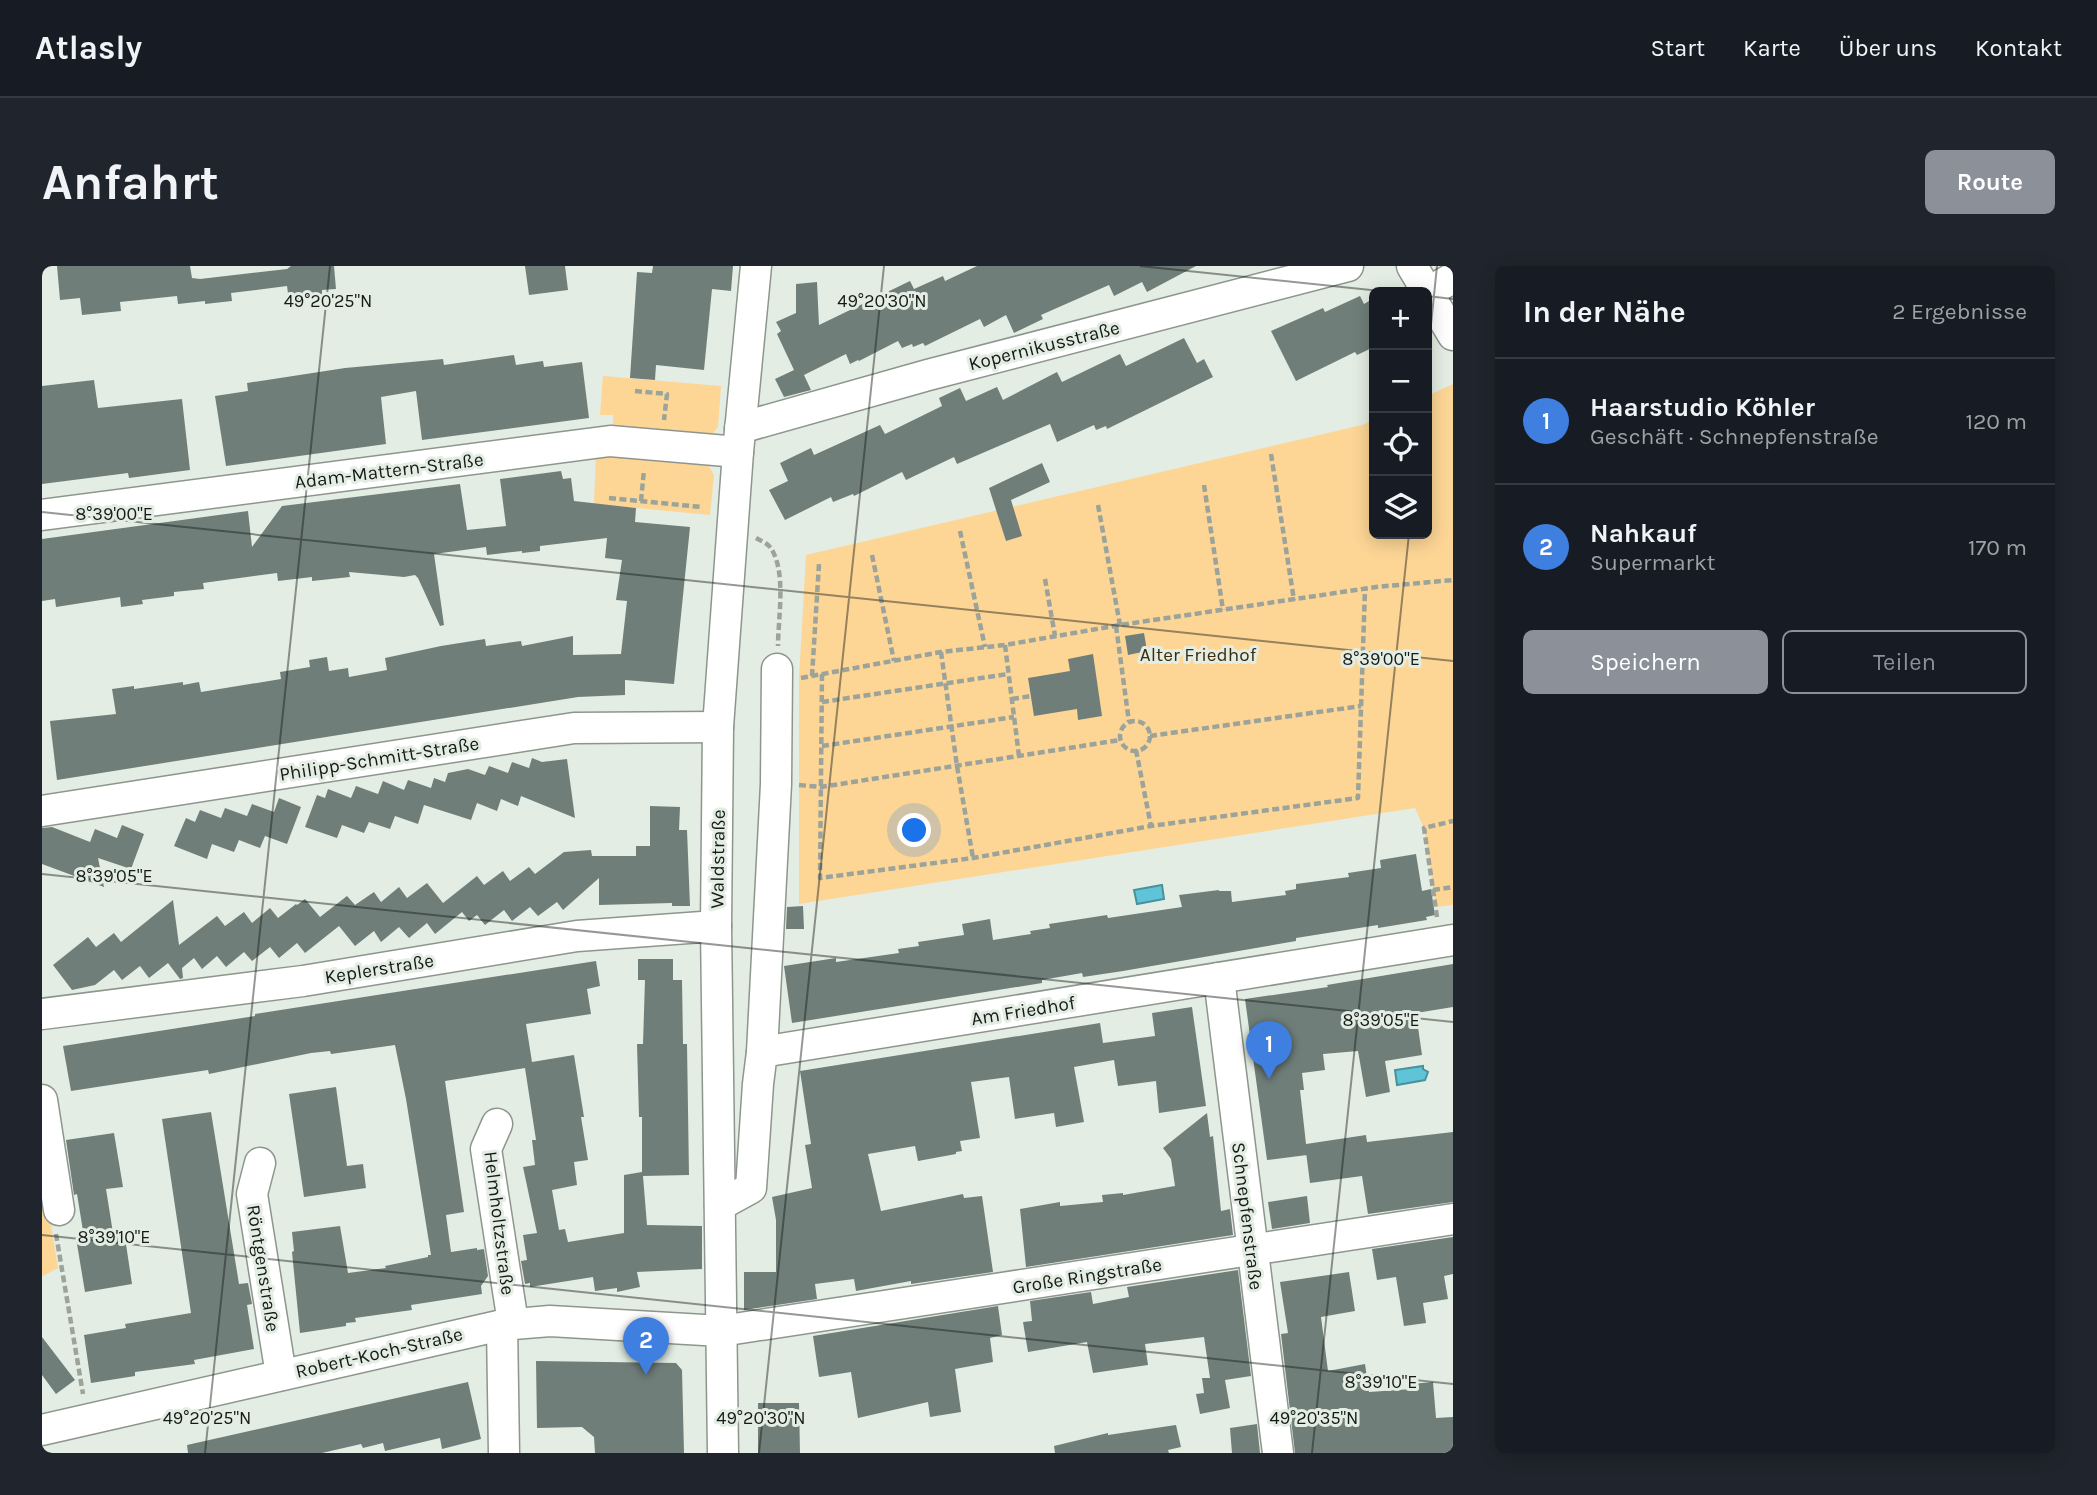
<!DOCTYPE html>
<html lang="de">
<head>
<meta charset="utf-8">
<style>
  body { margin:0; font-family:Karla,sans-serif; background:#20242c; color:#f1f3f6 }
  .controls { position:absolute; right:21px; top:21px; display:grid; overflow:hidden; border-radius:10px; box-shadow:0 4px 18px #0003 }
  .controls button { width:63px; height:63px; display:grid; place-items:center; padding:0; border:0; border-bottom:2px solid #363941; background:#171b24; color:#f1f3f6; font:35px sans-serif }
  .you { position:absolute; left:873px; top:565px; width:24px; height:24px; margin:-18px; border:5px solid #fff; border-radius:50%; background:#1a73e8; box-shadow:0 0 0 10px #1a73e833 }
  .badge { display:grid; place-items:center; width:46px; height:46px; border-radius:50%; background:#8c9099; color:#fff; font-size:23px; font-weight:700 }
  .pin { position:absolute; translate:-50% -58px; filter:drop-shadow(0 2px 4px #0008) }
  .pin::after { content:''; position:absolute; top:37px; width:24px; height:21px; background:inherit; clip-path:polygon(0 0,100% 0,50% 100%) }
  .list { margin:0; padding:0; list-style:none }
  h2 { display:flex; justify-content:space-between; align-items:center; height:91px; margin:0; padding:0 28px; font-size:30px }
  h2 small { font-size:23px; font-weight:400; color:#9ea1a6 }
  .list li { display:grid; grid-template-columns:46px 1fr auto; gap:21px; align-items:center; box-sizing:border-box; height:126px; padding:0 28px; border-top:2px solid #363941 }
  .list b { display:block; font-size:26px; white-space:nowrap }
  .list p { margin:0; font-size:23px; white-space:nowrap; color:#9ea1a6 }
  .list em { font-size:23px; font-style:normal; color:#9ea1a6 }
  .actions { display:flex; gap:14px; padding:21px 28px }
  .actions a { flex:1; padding:16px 0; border:2px solid #8c9099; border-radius:10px; text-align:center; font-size:24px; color:#8c9099 }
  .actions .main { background:#8c9099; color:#fff }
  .icon { flex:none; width:38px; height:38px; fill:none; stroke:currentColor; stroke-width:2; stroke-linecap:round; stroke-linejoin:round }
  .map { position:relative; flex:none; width:1411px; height:1187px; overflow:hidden; border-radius:10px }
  header { display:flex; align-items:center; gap:42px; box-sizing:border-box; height:98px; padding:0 35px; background:#171b24; border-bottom:2px solid #363941 }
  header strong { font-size:33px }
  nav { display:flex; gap:38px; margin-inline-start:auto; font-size:24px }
  .intro { display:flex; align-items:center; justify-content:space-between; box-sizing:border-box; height:168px; padding:0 42px }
  h1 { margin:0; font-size:49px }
  .button { padding:18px 32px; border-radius:10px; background:#8c9099; color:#fff; font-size:24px; font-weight:700 }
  main { display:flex; gap:42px; padding:0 42px }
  aside { flex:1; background:#171b24; border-radius:10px; box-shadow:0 4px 18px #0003 }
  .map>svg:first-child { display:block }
  .green { fill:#fdd696 }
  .water { fill:#5fc4d7; stroke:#49919d; stroke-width:2 }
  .building { fill:#707e7a }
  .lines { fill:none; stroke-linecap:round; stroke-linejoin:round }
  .minor-casing { stroke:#8d968d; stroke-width:33 }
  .path { stroke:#9ba39b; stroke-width:4.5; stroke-dasharray:7 3.5; stroke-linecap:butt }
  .minor { stroke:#fff; stroke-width:30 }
  .ticks { fill:none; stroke:#161a16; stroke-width:2; stroke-opacity:0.45 }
  .labels { text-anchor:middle; stroke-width:6; stroke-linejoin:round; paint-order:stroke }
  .street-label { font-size:19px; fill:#161a16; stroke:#e3ede3 }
  .park-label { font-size:19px; fill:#3d2c0e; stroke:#e3ede3 }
  .ticks-label { font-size:18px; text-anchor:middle; fill:#161a16; stroke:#e3ede3; stroke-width:6; stroke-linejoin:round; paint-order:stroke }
</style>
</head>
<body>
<header>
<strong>Atlasly</strong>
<nav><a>Start</a><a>Karte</a><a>Über uns</a><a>Kontakt</a></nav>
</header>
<div class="intro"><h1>Anfahrt</h1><a class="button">Route</a></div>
<main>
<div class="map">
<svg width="1411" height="1187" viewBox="0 0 1411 1187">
  <rect width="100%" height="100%" fill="#e3ede3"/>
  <g class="green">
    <path d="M 561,110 L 679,120 L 676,161 L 667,172 L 571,162 L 571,149 L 558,149 Z"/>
    <path d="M 1411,118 L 1411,639 L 1394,641 L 1382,562 L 1373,542 L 757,638 L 757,412 L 764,289 L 1320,159 L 1332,154 L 1332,268 L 1385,268 L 1385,130 Z"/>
    <path d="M 576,188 L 665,197 L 672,209 L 668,249 L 552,238 L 554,189 Z"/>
    <path d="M 0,905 L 16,1002 L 1,1010 L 0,1008 Z"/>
  </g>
  <g class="water">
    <path d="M 1120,619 L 1122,633 L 1095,638 L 1092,624 Z"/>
    <path d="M 1381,800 L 1381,803 L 1386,806 L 1383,814 L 1355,819 L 1353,804 Z"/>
  </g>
  <g class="building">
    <path d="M 15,0 L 148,0 L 150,12 L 158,13 L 245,3 L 249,0 L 292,0 L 294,23 L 280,24 L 280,32 L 247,35 L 245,20 L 189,27 L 190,35 L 163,38 L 163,35 L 136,38 L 135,30 L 78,36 L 79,45 L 40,49 L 38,32 L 18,34 Z"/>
    <path d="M 483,0 L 523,0 L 526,24 L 487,29 Z"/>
    <path d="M 611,0 L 691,0 L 689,25 L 670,23 L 662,104 L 614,99 L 613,114 L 588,112 L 595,6 L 610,7 Z"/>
    <path d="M 935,0 L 1154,0 L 1105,26 L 1100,16 L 1072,30 L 1067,19 L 999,49 L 1001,53 L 972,67 L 964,49 L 942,61 L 938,53 L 883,80 L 881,77 L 871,81 L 870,78 L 860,82 L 856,75 L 817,95 L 816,94 L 808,98 L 804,88 L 762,109 L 769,124 L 742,131 L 733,113 L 752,104 L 735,68 L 739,65 L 734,56 L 754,47 L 754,18 L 775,16 L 777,59 L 868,15 L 872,23 L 901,10 L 903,15 Z"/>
    <path d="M 1318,30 L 1322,38 L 1332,32 L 1332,81 L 1315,89 L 1313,86 L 1254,115 L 1229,65 L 1281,42 L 1283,46 Z"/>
    <path d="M 1142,72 L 1155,97 L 1162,93 L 1171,111 L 1065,163 L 1064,160 L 1054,164 L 1052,159 L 1015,176 L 1008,158 L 915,198 L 912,191 L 864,214 L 860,206 L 812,230 L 811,228 L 791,236 L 789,231 L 743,254 L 727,224 L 746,215 L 738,197 L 769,182 L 772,189 L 838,159 L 843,168 L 900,140 L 897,132 L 918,122 L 924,135 L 955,121 L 961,134 L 1015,106 L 1020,116 L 1078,88 L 1084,100 Z"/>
    <path d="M 472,89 L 474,99 L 501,95 L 502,101 L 540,96 L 547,152 L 380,174 L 374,125 L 339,131 L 344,178 L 184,200 L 173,130 L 206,125 L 205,117 L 303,102 L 369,96 L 401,93 L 402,99 Z"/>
    <path d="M 52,114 L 56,142 L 140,133 L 148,204 L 87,212 L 86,207 L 0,218 L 0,120 Z"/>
    <path d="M 1000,197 L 1008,216 L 969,234 L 980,270 L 964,275 L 947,222 Z"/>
    <path d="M 519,205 L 521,213 L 529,212 L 532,235 L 594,242 L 593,256 L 648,261 L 632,418 L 583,414 L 583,429 L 536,431 L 15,514 L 8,455 L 74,448 L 70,423 L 92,420 L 92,423 L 141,416 L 141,419 L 157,416 L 159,426 L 239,413 L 238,406 L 268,401 L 267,394 L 285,391 L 287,405 L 306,402 L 307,411 L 345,404 L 343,392 L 399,380 L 443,373 L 444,380 L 479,375 L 480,380 L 531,370 L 531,389 L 579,388 L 585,335 L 574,334 L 580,294 L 563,292 L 565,272 L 498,280 L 498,285 L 480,287 L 480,285 L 445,289 L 444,281 L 392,288 L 402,359 L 398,360 L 376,312 L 373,309 L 362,311 L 307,306 L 308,311 L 270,315 L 270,311 L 236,315 L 235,307 L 161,317 L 162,323 L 132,326 L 132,330 L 100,334 L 101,338 L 79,341 L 78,331 L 14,341 L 13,333 L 0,335 L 0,273 L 206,245 L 210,281 L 240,240 L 418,218 L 425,264 L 464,260 L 458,213 Z"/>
    <path d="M 1102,367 L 1105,385 L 1086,389 L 1083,370 Z"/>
    <path d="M 1051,388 L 1060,450 L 1036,454 L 1035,443 L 992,450 L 986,412 L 1028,405 L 1026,393 Z"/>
    <path d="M 490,492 L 500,496 L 525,493 L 533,552 L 479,530 L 476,540 L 459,533 L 455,545 L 435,537 L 429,554 L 382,539 L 376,558 L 353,550 L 348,563 L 327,556 L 322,567 L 300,559 L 295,572 L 263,561 L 275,529 L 283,532 L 286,523 L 309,532 L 314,520 L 336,528 L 341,515 L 362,524 L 366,514 L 389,522 L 392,512 L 403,516 L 406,507 L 426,503 L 443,509 L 447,500 L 466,507 L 470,496 L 487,502 Z"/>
    <path d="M 237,532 L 259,541 L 245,578 L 223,570 L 218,582 L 197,574 L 192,586 L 170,578 L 165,593 L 132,580 L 144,552 L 153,556 L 158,544 L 179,552 L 183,542 L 205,550 L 210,538 L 232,546 Z"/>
    <path d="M 608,540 L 638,541 L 637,564 L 645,564 L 648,640 L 630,640 L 630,637 L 557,639 L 557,612 L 521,644 L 515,636 L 496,650 L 488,641 L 470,655 L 462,644 L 443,659 L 435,649 L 427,655 L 420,646 L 393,668 L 385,657 L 367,672 L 357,661 L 339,676 L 332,665 L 313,680 L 297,660 L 263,687 L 255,677 L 237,692 L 228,681 L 210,695 L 202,686 L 184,701 L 175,690 L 160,703 L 152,692 L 140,702 L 141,712 L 138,713 L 126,697 L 107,712 L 98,700 L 80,714 L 72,704 L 53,719 L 30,724 L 11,699 L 46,671 L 54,681 L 72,667 L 79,676 L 131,634 L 137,679 L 175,650 L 183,660 L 202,646 L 210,657 L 228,642 L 236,652 L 254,638 L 255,639 L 263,633 L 278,651 L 305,630 L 313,639 L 332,626 L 339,636 L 357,621 L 365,632 L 385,617 L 401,637 L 435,610 L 442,619 L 461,605 L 468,615 L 487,601 L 493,608 L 522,586 L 549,584 L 550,590 L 594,590 L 594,580 L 608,580 Z"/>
    <path d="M 80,559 L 102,568 L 89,603 L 56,592 L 62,621 L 0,598 L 0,562 L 10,561 L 48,576 L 53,563 L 75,572 Z"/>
    <path d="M 1374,588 L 1380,625 L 1389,623 L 1393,649 L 1384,651 L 1385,654 L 1336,662 L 1336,659 L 1254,672 L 1254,675 L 1081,705 L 1041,711 L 1040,707 L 1000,714 L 1000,717 L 750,757 L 742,700 L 794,692 L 794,696 L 857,687 L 856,683 L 877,680 L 876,676 L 922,669 L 920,658 L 948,653 L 951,674 L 989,668 L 988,665 L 1008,662 L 1007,658 L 1065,649 L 1066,652 L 1140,641 L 1137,629 L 1177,624 L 1177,625 L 1189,625 L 1190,636 L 1244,629 L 1243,625 L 1254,623 L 1254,618 L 1307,611 L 1306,607 L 1339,602 L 1338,594 Z"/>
    <path d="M 761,640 L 762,663 L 744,663 L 745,641 Z"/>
    <path d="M 596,693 L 631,693 L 631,714 L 640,714 L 641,778 L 645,778 L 647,909 L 601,910 L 605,959 L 660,960 L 660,1003 L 595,1006 L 598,1021 L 575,1026 L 575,1022 L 553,1025 L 551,1011 L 488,1021 L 488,1017 L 483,1018 L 479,995 L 485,994 L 481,969 L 495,967 L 481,901 L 493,899 L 490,874 L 494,874 L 483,802 L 403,815 L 422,946 L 404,949 L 409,986 L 435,982 L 435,984 L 442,983 L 446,1010 L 439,1020 L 440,1028 L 369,1039 L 370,1044 L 313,1052 L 314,1056 L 304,1057 L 304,1060 L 258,1067 L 250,986 L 252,985 L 250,966 L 298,960 L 306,1007 L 344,1002 L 343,1000 L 386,991 L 386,989 L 389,989 L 364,833 L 353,779 L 289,788 L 288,785 L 269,787 L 167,808 L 166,804 L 29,825 L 21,780 L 213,750 L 213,748 L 554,695 L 558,720 L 545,723 L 549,748 L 484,758 L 490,796 L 532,789 L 542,851 L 539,851 L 546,894 L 532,896 L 535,919 L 510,924 L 517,964 L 523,963 L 526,976 L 582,967 L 582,909 L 600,906 L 600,851 L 597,851 L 595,778 L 601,778 L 603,714 L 596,714 Z"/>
    <path d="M 1411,698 L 1411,741 L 1374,747 L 1380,789 L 1343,795 L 1348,826 L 1324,831 L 1316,785 L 1281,788 L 1283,804 L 1260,807 L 1262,824 L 1258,824 L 1264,878 L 1324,869 L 1325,876 L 1411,866 L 1411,936 L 1326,948 L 1320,910 L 1268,917 L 1264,886 L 1265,889 L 1225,894 L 1203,733 L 1286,721 L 1285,719 Z"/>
    <path d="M 1150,741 L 1164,840 L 1117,847 L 1114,815 L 1076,820 L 1072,794 L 1032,801 L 1042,856 L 1014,861 L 1012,847 L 973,853 L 967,811 L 929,816 L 938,872 L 918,875 L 920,885 L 914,886 L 914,888 L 876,895 L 873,880 L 826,888 L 839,945 L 921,928 L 922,932 L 940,930 L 951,1006 L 869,1018 L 869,1015 L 814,1025 L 812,1013 L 773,1018 L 775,1033 L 702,1044 L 702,1006 L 734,1006 L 734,954 L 730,931 L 770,922 L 763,879 L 769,878 L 758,805 L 1058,757 L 1061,777 L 1113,770 L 1110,747 Z"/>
    <path d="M 294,821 L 305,900 L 321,898 L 324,922 L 262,931 L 247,828 Z"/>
    <path d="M 169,846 L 197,1018 L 206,1017 L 210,1038 L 205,1039 L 212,1083 L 152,1094 L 153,1098 L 93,1106 L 93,1110 L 49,1117 L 42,1069 L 84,1062 L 83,1058 L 149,1047 L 120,853 Z"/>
    <path d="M 1165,847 L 1168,871 L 1171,870 L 1179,945 L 1188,943 L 1191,969 L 984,1001 L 978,943 L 1018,936 L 1018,940 L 1061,936 L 1060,929 L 1081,927 L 1081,929 L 1133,920 L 1129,893 L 1121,882 Z"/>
    <path d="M 72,867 L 81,921 L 64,923 L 71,967 L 82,965 L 90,1018 L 43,1026 L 34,972 L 42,971 L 35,928 L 32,929 L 24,874 Z"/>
    <path d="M 1265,930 L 1268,957 L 1230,963 L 1226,936 Z"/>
    <path d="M 1411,971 L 1411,1008 L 1402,1010 L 1406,1033 L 1381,1037 L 1384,1057 L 1362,1060 L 1354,1011 L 1335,1014 L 1330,983 Z"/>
    <path d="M 1196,1004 L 1209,1110 L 1183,1114 L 1188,1142 L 1158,1148 L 1154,1128 L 1162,1127 L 1160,1112 L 1168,1112 L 1162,1071 L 1103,1078 L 1106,1099 L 1051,1107 L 1045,1076 L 986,1086 L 981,1056 L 990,1055 L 988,1035 L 1049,1026 L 1051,1038 L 1087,1031 L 1085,1021 Z"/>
    <path d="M 1307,1006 L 1313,1045 L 1279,1051 L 1286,1105 L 1323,1098 L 1327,1126 L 1370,1123 L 1369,1118 L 1391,1116 L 1394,1152 L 1411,1151 L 1411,1187 L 1253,1187 L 1239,1068 L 1246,1067 L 1238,1016 Z"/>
    <path d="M 956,1040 L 960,1069 L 948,1072 L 951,1096 L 913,1103 L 919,1146 L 888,1151 L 886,1136 L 816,1152 L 809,1106 L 777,1111 L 771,1070 Z"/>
    <path d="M 0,1071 L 33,1114 L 14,1128 L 0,1109 Z"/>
    <path d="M 494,1095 L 634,1097 L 640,1104 L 642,1187 L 553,1187 L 552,1171 L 540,1161 L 495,1162 Z"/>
    <path d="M 426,1116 L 439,1173 L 400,1183 L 398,1172 L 343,1185 L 341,1177 L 321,1182 L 319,1178 L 280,1187 L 146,1187 L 145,1179 Z"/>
    <path d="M 716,1137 L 757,1137 L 758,1187 L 716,1187 Z"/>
    <path d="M 1215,1158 L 1218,1187 L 1190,1187 L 1188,1162 Z"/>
    <path d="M 1134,1159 L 1139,1181 L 1126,1184 L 1127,1187 L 1013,1187 L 1012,1180 L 1066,1167 L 1066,1169 Z"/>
  </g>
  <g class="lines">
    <g class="minor-casing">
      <g id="minor">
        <path d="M 1370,0 L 1411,69"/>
        <path d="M 1386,26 L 1411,12"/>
        <path d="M 698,162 L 886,109 L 1306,0"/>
        <path d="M 0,249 L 568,175 L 696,186"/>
        <path d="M 0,545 L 532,462 L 676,461"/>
        <path d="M 1177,712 L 1236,1187"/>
        <path d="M 0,748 L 261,715 L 535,670 L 674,660"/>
        <path d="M 720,786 L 734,518 L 735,403"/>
        <path d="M 0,834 L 17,944"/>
        <path d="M 455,858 L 444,883 L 471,1057"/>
        <path d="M 218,897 L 210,928 L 239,1109"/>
        <path d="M 678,939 L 709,922 L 716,818 L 720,786 L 1411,674"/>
        <path d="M 460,1059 L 462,1187"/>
        <path d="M 0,1164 L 460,1059 L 508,1055 L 679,1065 L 1411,953"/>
        <path d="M 681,1187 L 674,660 L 676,461 L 696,186 L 714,0"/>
      </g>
    </g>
    <g class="path">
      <path d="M 593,125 L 625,128 L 622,154"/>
      <path d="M 1229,188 L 1252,334"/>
      <path d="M 1162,219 L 1181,344"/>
      <path d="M 567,232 L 659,241"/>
      <path d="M 599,235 L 602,204"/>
      <path d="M 1056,239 L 1078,359"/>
      <path d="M 918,265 L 943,381"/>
      <path d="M 714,272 C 719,275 725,277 728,281 C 745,304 736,352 736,380"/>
      <path d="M 830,289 L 852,395"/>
      <path d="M 1003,313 L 1013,370"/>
      <path d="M 1074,360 L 1087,456"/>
      <path d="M 963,379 L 977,490"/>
      <path d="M 899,386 L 915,500 L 931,592"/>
      <path d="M 780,408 L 778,612 L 931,592 L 1109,560 L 1316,532 L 1323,323"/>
      <path d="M 770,410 L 777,298"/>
      <path d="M 759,412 L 899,386 L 963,379 L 1078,359 L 1334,321 L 1411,314"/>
      <path d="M 970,433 L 989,430"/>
      <path d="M 780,436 L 966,408"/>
      <circle cx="1093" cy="470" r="15"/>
      <path d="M 1108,470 L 1319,440"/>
      <path d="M 780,480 L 972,451"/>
      <path d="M 1094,484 L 1109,560"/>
      <path d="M 757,519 L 779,521 L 1078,474"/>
      <path d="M 1391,624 L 1411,621"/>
      <path d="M 1395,651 L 1382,562 L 1411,555"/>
      <path d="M 14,968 L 41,1128"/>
    </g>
    <use href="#minor" class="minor"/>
  </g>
  <path class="ticks" d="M 1098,0 L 1348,26M 1385,30 L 1411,33M 1385,98 L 1395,0M 0,246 L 1411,395M 0,608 L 1411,756M 0,969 L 1411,1118M 163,1187 L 288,0M 717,1187 L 842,0M 1270,1187 L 1367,268"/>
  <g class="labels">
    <g class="street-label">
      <text transform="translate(1002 79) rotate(-14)" y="7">Kopernikusstraße</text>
      <text transform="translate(347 204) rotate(-7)" y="7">Adam-Mattern-Straße</text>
      <text transform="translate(337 492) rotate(-9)" y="7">Philipp-Schmitt-Straße</text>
      <text transform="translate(675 593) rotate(-89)" y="7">Waldstraße</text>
      <text transform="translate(337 702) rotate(-9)" y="7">Keplerstraße</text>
      <text transform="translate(981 744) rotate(-9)" y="7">Am Friedhof</text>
      <text transform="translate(1206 950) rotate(83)" y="7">Schnepfenstraße</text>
      <text transform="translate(458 957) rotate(83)" y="7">Helmholtzstraße</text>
      <text transform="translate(222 1002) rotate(81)" y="7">Röntgenstraße</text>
      <text transform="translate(1045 1009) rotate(-9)" y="7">Große Ringstraße</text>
      <text transform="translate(337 1086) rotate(-13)" y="7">Robert-Koch-Straße</text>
    </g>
    <g class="park-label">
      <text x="1156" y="395">Alter Friedhof</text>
    </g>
  </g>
  <g class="ticks-label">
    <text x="286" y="41">49°20'25"N</text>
    <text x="840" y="41">49°20'30"N</text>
    <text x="72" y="254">8°39'00"E</text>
    <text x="1339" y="399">8°39'00"E</text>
    <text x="72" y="616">8°39'05"E</text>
    <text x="1339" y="760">8°39'05"E</text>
    <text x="72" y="977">8°39'10"E</text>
    <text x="1339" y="1122">8°39'10"E</text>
    <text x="165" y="1158">49°20'25"N</text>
    <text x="719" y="1158">49°20'30"N</text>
    <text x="1272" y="1158">49°20'35"N</text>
  </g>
</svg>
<div class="controls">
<button>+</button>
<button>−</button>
<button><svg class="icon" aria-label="locate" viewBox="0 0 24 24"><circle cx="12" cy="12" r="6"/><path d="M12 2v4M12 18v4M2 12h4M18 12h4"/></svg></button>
<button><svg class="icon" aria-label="layers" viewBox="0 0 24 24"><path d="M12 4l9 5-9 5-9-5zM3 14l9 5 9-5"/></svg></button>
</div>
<div class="you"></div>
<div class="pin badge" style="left:1227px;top:813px;background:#3f7fe0">1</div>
<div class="pin badge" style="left:604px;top:1109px;background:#3f7fe0">2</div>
</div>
<aside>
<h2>In der Nähe<small>2 Ergebnisse</small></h2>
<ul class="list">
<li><span class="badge" style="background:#3f7fe0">1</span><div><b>Haarstudio Köhler</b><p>Geschäft · Schnepfenstraße</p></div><em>120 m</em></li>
<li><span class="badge" style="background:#3f7fe0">2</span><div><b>Nahkauf</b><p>Supermarkt</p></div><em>170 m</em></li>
</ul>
<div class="actions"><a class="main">Speichern</a><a>Teilen</a></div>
</aside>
</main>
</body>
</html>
